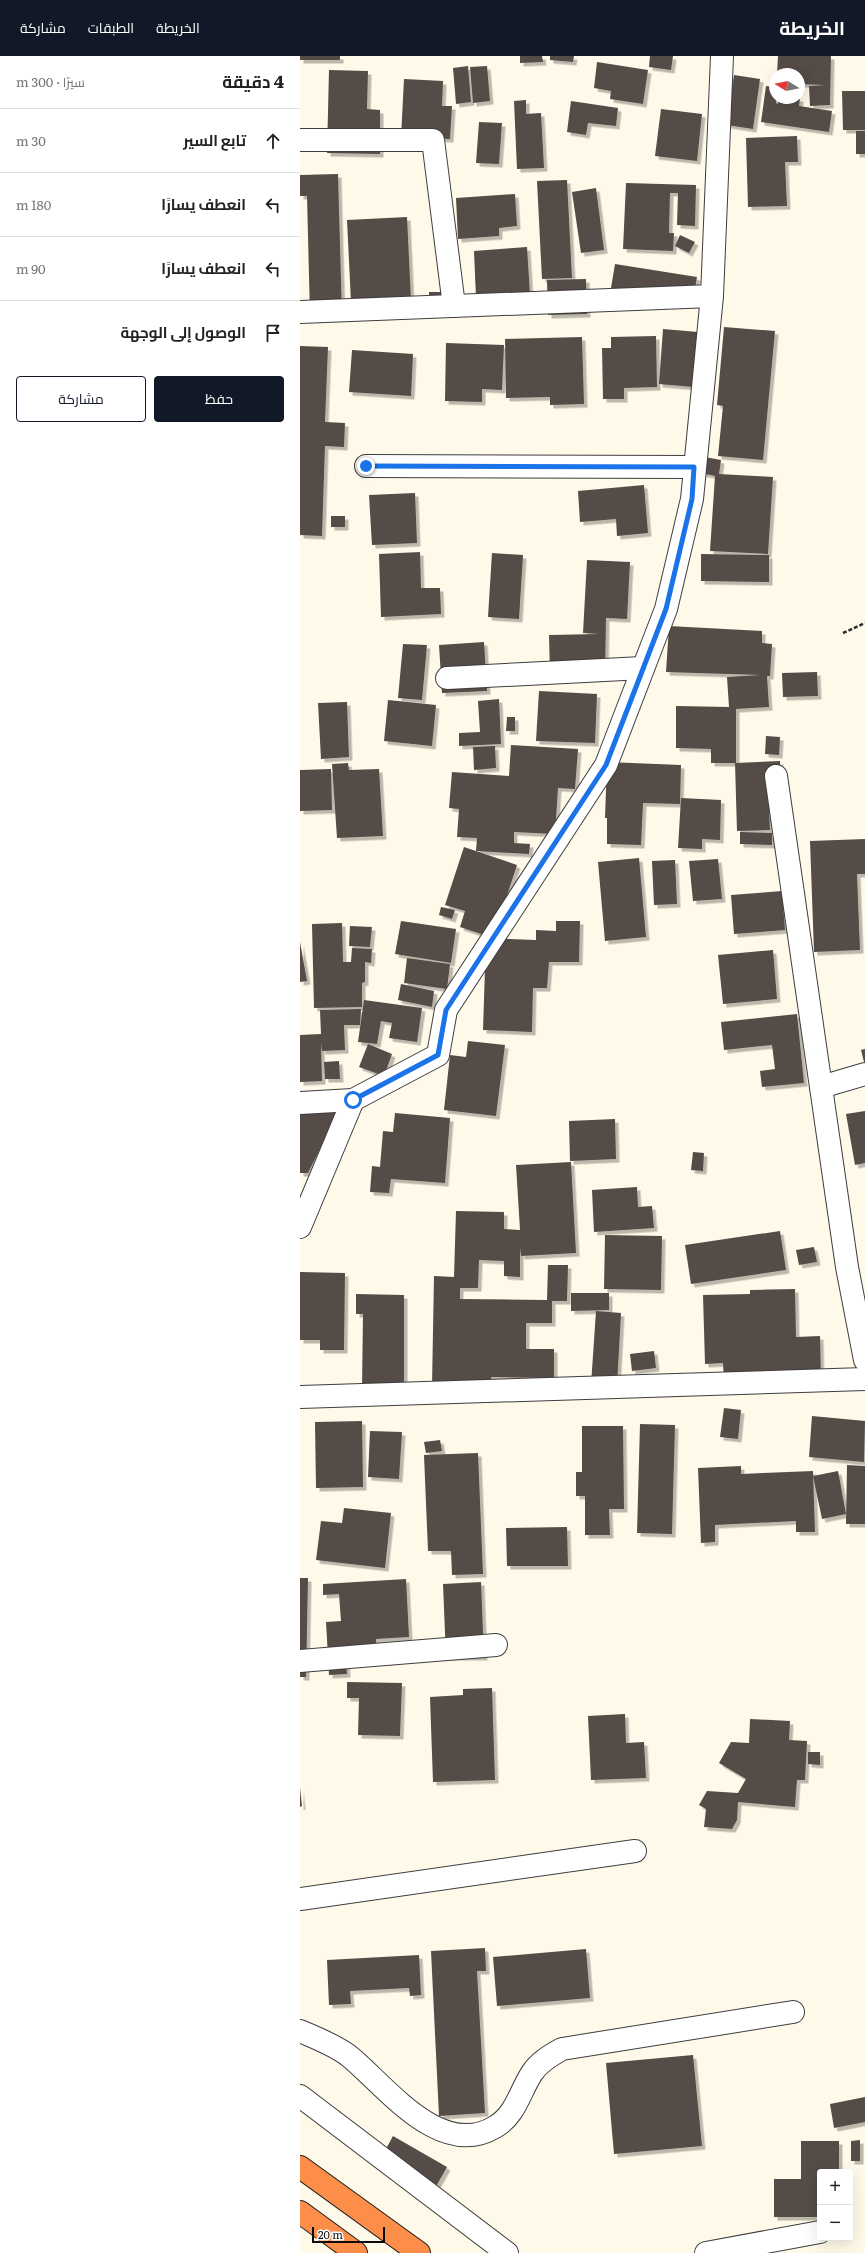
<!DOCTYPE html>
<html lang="ar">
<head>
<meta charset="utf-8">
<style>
  body { margin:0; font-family:Literata,Cairo,serif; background:#f2f2f2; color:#222; direction:rtl }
  .controls { position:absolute; right:12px; bottom:12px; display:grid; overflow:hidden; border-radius:4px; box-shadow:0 4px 16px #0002 }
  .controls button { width:36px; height:36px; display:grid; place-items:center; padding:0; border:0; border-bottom:1px solid #e0e0e0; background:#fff; color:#222; font:20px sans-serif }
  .compass { position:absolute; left:469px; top:12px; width:36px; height:36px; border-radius:50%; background:#fff; box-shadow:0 4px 16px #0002; rotate:280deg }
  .scale { position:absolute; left:12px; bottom:10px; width:73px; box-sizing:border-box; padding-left:4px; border:2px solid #0b0b0b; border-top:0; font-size:11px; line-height:14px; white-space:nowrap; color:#0b0b0b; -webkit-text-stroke:3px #fff; paint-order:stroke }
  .stop { position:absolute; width:12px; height:12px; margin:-9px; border:3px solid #1a73e8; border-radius:50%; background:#fff }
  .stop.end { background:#1a73e8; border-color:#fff; box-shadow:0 1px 4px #0008 }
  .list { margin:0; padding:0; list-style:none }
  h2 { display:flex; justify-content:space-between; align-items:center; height:52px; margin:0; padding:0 16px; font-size:17px }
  h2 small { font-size:13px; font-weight:400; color:#767676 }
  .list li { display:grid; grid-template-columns:26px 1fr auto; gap:12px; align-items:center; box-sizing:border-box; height:64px; padding:0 16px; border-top:1px solid #e0e0e0 }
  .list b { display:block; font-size:15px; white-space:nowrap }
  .list em { font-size:13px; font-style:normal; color:#767676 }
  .actions { display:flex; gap:8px; padding:12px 16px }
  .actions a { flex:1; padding:9px 0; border:1px solid #111827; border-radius:4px; text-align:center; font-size:14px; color:#111827 }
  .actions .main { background:#111827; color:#fff }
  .icon { flex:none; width:22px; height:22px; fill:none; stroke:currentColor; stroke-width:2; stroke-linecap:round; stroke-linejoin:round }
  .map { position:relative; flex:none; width:565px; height:2197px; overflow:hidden; direction:ltr }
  header { display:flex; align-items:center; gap:24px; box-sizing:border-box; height:56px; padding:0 20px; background:#111827; color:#fff }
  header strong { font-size:19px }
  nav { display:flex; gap:22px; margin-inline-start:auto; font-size:14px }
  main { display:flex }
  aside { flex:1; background:#fff }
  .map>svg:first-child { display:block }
  .building { fill:#544b47; filter:url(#shadow) }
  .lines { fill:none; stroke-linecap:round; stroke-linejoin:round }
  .minor-casing { stroke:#3e3e3e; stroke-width:24 }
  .highway-casing { stroke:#1c1c1c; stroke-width:24 }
  .path { stroke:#2d2d2d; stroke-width:2.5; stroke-dasharray:4 2; stroke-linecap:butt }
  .minor { stroke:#fff; stroke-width:22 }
  .highway { stroke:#fc8e4a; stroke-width:22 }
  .route { stroke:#1a73e8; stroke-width:5 }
</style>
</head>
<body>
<header>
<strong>الخريطة</strong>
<nav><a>الخريطة</a><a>الطبقات</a><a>مشاركة</a></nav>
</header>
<main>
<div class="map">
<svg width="565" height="2197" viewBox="0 0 565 2197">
  <defs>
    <filter id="shadow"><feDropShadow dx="3.5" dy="3.5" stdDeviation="0" flood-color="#0004"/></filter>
  </defs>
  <rect width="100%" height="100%" fill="#fff9e9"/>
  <g class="building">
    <rect x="0" y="0" width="40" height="4"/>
    <path d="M 220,0 L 242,0 L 243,6 L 220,7 Z"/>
    <path d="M 250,0 L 274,0 L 273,6 L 250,4 Z"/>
    <path d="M 350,0 L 373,0 L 371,14 L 349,11 Z"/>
    <path d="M 478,0 L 531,0 L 530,49 L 510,50 L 509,30 L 525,29 L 499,28 L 499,18 L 477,18 Z"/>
    <path d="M 297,6 L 348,14 L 343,48 L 310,43 L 311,35 L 294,32 Z"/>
    <path d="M 168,10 L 171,46 L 156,48 L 153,12 Z"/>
    <path d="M 187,10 L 190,45 L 173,47 L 170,11 Z"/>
    <path d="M 29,14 L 68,15 L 67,53 L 80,54 L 80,98 L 27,97 Z"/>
    <path d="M 434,19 L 460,23 L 453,73 L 427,69 Z"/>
    <path d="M 104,23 L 143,25 L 142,50 L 152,50 L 150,83 L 101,81 Z"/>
    <path d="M 466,30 L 475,31 L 476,47 L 478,48 L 479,42 L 500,42 L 499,50 L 532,55 L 529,76 L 461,66 Z"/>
    <path d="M 542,35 L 565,35 L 565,74 L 543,74 Z"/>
    <path d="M 226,44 L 226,58 L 241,57 L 244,112 L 217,113 L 214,45 Z"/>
    <path d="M 271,45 L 318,52 L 316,70 L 288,67 L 286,79 L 267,76 Z"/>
    <path d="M 361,53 L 402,58 L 397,105 L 355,100 Z"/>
    <path d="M 179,66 L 202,67 L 199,108 L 176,107 Z"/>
    <rect x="556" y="75" width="9" height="23"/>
    <path d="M 497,80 L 498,106 L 485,106 L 487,150 L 448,151 L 446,82 Z"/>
    <path d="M 38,118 L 42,259 L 10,260 L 7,140 L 0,140 L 0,119 Z"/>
    <path d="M 267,124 L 272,222 L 242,223 L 237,125 Z"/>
    <path d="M 326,127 L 396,129 L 395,170 L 377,169 L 378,137 L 370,137 L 369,177 L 374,177 L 373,195 L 323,193 Z"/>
    <path d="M 296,132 L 304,194 L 281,197 L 272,136 Z"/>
    <path d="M 215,138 L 217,170 L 199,172 L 199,180 L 158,183 L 156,142 Z"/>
    <path d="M 107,161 L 111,244 L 51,246 L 47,164 Z"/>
    <path d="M 380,179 L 395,186 L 389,197 L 375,190 Z"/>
    <path d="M 227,191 L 230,239 L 176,242 L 174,195 Z"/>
    <path d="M 315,208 L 397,221 L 392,249 L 309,244 Z"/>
    <path d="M 286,223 L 287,258 L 248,259 L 247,224 Z"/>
    <path d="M 129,236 L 142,236 L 142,258 L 129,257 Z"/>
    <path d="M 424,271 L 475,275 L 463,404 L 418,400 L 423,350 L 417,349 Z"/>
    <path d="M 363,273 L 398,276 L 393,331 L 359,328 Z"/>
    <path d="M 356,280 L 357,331 L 324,332 L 324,343 L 303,343 L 302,292 L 311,292 L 311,281 Z"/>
    <path d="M 282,281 L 284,348 L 250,349 L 250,341 L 206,342 L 205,283 Z"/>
    <path d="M 146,287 L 204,289 L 202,334 L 182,333 L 182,346 L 145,345 Z"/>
    <path d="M 0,290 L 28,291 L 25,366 L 45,367 L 44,391 L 25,390 L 22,480 L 0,479 Z"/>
    <path d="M 52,294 L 113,298 L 111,340 L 49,336 Z"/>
    <path d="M 405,401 L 421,404 L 419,418 L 473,421 L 468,498 L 410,495 L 415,420 L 401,417 Z"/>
    <path d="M 344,429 L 348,477 L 317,480 L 316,463 L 280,466 L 278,435 Z"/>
    <path d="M 115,437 L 117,487 L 72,489 L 69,439 Z"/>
    <rect x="31" y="460" width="14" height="11"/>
    <path d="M 120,496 L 121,532 L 140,532 L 141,558 L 81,561 L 79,498 Z"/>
    <path d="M 192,497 L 223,499 L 219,563 L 188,561 Z"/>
    <path d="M 401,498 L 469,499 L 469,526 L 401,525 Z"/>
    <path d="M 287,504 L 330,506 L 327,563 L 306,562 L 305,619 L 250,620 L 249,579 L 300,578 L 283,577 Z"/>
    <path d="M 369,570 L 462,575 L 462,587 L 472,588 L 470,620 L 467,620 L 469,651 L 436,653 L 436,707 L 480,705 L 481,753 L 469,753 L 470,774 L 437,775 L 435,707 L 411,707 L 411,693 L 376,692 L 376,650 L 429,651 L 427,621 L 460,619 L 366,616 Z"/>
    <path d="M 184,586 L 187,635 L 142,637 L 139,589 Z"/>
    <path d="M 103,588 L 127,589 L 122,644 L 98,642 Z"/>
    <path d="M 517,616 L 518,640 L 483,641 L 482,617 Z"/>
    <path d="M 239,635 L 297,638 L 295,687 L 236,685 Z"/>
    <path d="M 199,643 L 201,688 L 159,690 L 159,677 L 180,676 L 178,645 Z"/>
    <path d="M 88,644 L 136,649 L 132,690 L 84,685 Z"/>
    <path d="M 47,646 L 49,701 L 21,703 L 18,647 Z"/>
    <path d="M 207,661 L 215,661 L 215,675 L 206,675 Z"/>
    <path d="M 466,680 L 480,681 L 479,699 L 465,698 Z"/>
    <path d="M 211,689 L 278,693 L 275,733 L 258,732 L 255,778 L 214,776 L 214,787 L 230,788 L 229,798 L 176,795 L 177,782 L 157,781 L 159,753 L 149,752 L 152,716 L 209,720 Z"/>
    <path d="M 195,690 L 196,712 L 174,714 L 173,691 Z"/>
    <path d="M 307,706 L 381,709 L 380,748 L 343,747 L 341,789 L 307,788 L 307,762 L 305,762 Z"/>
    <path d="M 48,707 L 49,714 L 79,713 L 83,780 L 37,782 L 32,708 Z"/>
    <path d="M 31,713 L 32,754 L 0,755 L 0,714 Z"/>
    <path d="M 381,742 L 421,744 L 420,784 L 402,783 L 402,793 L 378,792 Z"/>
    <path d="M 440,776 L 472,777 L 472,789 L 440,788 Z"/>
    <path d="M 565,783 L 565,818 L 557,818 L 560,894 L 514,896 L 510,785 Z"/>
    <path d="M 164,791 L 217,809 L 193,882 L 160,871 L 165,855 L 145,849 Z"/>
    <path d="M 339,802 L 346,881 L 305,885 L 298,806 Z"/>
    <path d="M 418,803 L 422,843 L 393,845 L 389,805 Z"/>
    <path d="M 375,804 L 377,848 L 354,849 L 352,805 Z"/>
    <path d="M 482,835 L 485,874 L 434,878 L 431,839 Z"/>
    <path d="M 141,851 L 155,854 L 152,863 L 139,859 Z"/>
    <path d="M 101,865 L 156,873 L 151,907 L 95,898 Z"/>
    <path d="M 256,865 L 280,865 L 279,906 L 249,906 L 247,932 L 233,932 L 232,976 L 183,974 L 186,882 L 236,884 L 236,874 L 256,875 Z"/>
    <path d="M 42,867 L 43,906 L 51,906 L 52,892 L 72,893 L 71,907 L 65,906 L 65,926 L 62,927 L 62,951 L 14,952 L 12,868 Z"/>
    <path d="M 50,870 L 72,871 L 70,891 L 49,890 Z"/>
    <path d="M 0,886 L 7,925 L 0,926 Z"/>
    <path d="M 473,894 L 477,943 L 423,948 L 418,899 Z"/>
    <path d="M 107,902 L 150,908 L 147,933 L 104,927 Z"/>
    <path d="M 101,928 L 134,935 L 132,951 L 98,944 Z"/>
    <path d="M 64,944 L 122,952 L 117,986 L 89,982 L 92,967 L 81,965 L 77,988 L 58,986 Z"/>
    <path d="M 61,953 L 60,969 L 44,969 L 45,994 L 22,995 L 21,987 L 22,1025 L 0,1026 L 0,979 L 21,978 L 20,954 Z"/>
    <path d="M 497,958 L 504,1027 L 462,1031 L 460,1015 L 475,1013 L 472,989 L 424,994 L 421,966 Z"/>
    <path d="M 168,985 L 205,989 L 196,1060 L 144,1054 L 150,999 L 166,1001 Z"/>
    <path d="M 68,988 L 92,998 L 84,1020 L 59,1011 Z"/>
    <path d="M 565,993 L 565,1006 L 564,1006 L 561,994 Z"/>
    <path d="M 39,1005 L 40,1023 L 25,1023 L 24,1006 Z"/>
    <path d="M 39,1054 L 8,1117 L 0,1117 L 0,1057 Z"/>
    <path d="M 565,1055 L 565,1107 L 555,1109 L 546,1058 Z"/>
    <path d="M 95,1057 L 150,1062 L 145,1127 L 91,1123 L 89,1137 L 70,1136 L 72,1110 L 80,1111 L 83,1075 L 93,1076 Z"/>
    <path d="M 315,1063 L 316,1103 L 270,1105 L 269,1065 Z"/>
    <path d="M 393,1096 L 404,1097 L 403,1115 L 391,1114 Z"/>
    <path d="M 271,1106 L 276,1197 L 221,1200 L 220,1192 L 220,1221 L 204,1220 L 204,1205 L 179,1204 L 178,1232 L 160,1232 L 160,1243 L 247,1244 L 248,1209 L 268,1209 L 267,1245 L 252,1245 L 252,1267 L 226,1267 L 226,1293 L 254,1293 L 254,1322 L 191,1321 L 191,1330 L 132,1330 L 134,1220 L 154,1221 L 156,1155 L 204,1156 L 204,1173 L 220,1174 L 216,1109 Z"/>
    <path d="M 337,1131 L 338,1151 L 352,1150 L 354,1172 L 294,1176 L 292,1134 Z"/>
    <path d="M 480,1175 L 486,1214 L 391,1228 L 385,1189 Z"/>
    <path d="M 305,1179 L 362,1180 L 361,1234 L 304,1233 Z"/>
    <path d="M 514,1191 L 517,1206 L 499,1209 L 496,1194 Z"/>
    <path d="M 0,1216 L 45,1217 L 44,1294 L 20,1294 L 20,1284 L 0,1284 Z"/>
    <path d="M 495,1233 L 496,1281 L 520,1280 L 521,1322 L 424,1325 L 423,1307 L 405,1308 L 403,1239 L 450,1238 L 450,1234 Z"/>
    <path d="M 271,1237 L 309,1237 L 309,1254 L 271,1255 Z"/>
    <path d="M 56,1238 L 104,1239 L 104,1333 L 62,1333 L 63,1258 L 56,1258 Z"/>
    <path d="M 296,1255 L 321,1257 L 317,1330 L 291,1329 Z"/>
    <path d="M 354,1295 L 356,1312 L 332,1315 L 330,1298 Z"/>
    <path d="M 424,1352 L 441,1354 L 438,1383 L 420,1381 Z"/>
    <path d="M 512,1360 L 565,1365 L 564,1406 L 509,1401 Z"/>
    <path d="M 62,1365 L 63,1431 L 16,1432 L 15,1366 Z"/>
    <path d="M 340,1368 L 375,1369 L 372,1478 L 337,1477 Z"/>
    <path d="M 282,1370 L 323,1370 L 324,1453 L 309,1453 L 310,1479 L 285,1479 L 285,1440 L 276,1440 L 276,1416 L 282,1416 Z"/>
    <path d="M 70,1375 L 102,1376 L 99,1423 L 68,1421 Z"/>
    <path d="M 140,1384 L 142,1395 L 126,1397 L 124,1386 Z"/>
    <path d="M 178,1397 L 183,1518 L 152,1519 L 151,1495 L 128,1495 L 124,1399 Z"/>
    <path d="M 547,1409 L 565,1410 L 565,1468 L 546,1468 Z"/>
    <path d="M 441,1410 L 441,1418 L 513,1415 L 515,1476 L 496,1476 L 496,1465 L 415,1469 L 415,1486 L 401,1487 L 398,1412 Z"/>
    <path d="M 538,1415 L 546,1458 L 522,1463 L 513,1420 Z"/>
    <path d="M 44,1452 L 91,1457 L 85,1512 L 16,1504 L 21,1465 L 42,1467 Z"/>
    <path d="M 267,1471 L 268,1510 L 207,1510 L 206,1472 Z"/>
    <path d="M 0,1522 L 8,1522 L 6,1621 L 0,1621 Z"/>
    <path d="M 106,1523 L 109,1581 L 76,1583 L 77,1601 L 46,1603 L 47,1618 L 29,1619 L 26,1566 L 41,1565 L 39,1538 L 23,1539 L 23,1528 Z"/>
    <path d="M 181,1526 L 184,1601 L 146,1601 L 143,1528 Z"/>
    <path d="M 47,1626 L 102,1627 L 100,1680 L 58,1679 L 59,1642 L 47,1642 Z"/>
    <path d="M 192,1632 L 195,1724 L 133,1726 L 130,1641 L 163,1639 L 163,1633 Z"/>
    <path d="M 325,1658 L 326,1687 L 344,1686 L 346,1722 L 291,1724 L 288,1660 Z"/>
    <path d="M 450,1663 L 490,1665 L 489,1684 L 507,1685 L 505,1724 L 497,1724 L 495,1751 L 438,1746 L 437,1764 L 432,1773 L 404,1771 L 406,1753 L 399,1749 L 407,1735 L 438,1737 L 446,1723 L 419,1707 L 431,1686 L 449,1687 Z"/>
    <path d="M 508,1696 L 520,1696 L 520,1709 L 508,1708 Z"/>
    <path d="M 0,1732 L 2,1750 L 0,1751 Z"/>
    <path d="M 185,1892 L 186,1915 L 177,1915 L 185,2057 L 139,2060 L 131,1895 Z"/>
    <path d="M 286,1893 L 290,1942 L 197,1950 L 193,1901 Z"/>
    <path d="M 119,1899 L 121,1939 L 110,1940 L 109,1932 L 50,1935 L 51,1948 L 29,1949 L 27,1904 Z"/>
    <path d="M 393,1999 L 402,2090 L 314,2098 L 306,2007 Z"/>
    <path d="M 565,2041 L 565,2066 L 534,2072 L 530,2048 Z"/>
    <path d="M 93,2080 L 147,2111 L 134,2134 L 80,2104 Z"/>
    <path d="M 560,2084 L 560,2105 L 551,2105 L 551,2085 Z"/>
    <path d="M 501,2085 L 539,2085 L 539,2116 L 520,2116 L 520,2161 L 474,2161 L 474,2123 L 501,2123 Z"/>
  </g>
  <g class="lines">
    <g class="minor-casing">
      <g id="minor">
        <path d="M 0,84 L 133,84 L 154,250"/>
        <path d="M 0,256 L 412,240"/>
        <path d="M 66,410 L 394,411"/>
        <path d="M 147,622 L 343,612"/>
        <path d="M 476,720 L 547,1211 L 565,1304"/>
        <path d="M 521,1031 L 565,1018"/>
        <path d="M 0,1047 L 53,1044 L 138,999 L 146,954 L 306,709 L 366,553 L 392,443 L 412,240 L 422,0"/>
        <path d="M 0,1171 L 53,1044"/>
        <path d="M 0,1341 L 565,1323"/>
        <path d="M 0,1605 L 196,1589"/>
        <path d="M 0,1843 L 335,1795"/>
        <path d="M 0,1975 C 16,1982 35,1989 49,2000 C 86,2030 140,2104 195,2071 C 216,2059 220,2035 232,2017 C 239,2006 251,1999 262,1993 L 493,1956"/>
        <path d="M 0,2040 L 207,2197"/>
        <path d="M 406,2197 L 520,2176"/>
      </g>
    </g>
    <g class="highway-casing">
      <g id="highway">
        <path d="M 0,2111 L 119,2197"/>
        <path d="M 0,2156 L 56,2197"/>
      </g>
    </g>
    <path class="path" d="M 543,577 L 565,567"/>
    <use href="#minor" class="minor"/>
    <use href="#highway" class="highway"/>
  </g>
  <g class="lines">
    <path class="route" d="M 53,1044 L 138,999 L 146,954 L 306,709 L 366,553 L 392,443 L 394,411 L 66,410"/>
  </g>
</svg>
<div class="controls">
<button>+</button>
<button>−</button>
</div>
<svg class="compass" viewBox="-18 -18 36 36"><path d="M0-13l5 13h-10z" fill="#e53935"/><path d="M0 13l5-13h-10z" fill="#767676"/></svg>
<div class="scale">20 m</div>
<div class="stop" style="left:53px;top:1044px"></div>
<div class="stop end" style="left:66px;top:410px"></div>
</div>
<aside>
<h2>4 دقيقة<small>سيرًا · 300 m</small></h2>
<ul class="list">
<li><svg class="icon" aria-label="ahead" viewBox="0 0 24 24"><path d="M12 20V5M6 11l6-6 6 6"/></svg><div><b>تابع السير</b></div><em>30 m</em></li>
<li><svg class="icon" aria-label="left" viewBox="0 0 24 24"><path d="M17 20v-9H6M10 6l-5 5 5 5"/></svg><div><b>انعطف يسارًا</b></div><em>180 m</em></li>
<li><svg class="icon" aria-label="left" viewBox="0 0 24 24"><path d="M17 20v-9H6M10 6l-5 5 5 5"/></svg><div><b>انعطف يسارًا</b></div><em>90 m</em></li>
<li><svg class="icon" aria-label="arrive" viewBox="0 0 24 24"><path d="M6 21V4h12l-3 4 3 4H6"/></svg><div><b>الوصول إلى الوجهة</b></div></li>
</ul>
<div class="actions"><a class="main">حفظ</a><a>مشاركة</a></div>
</aside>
</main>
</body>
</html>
